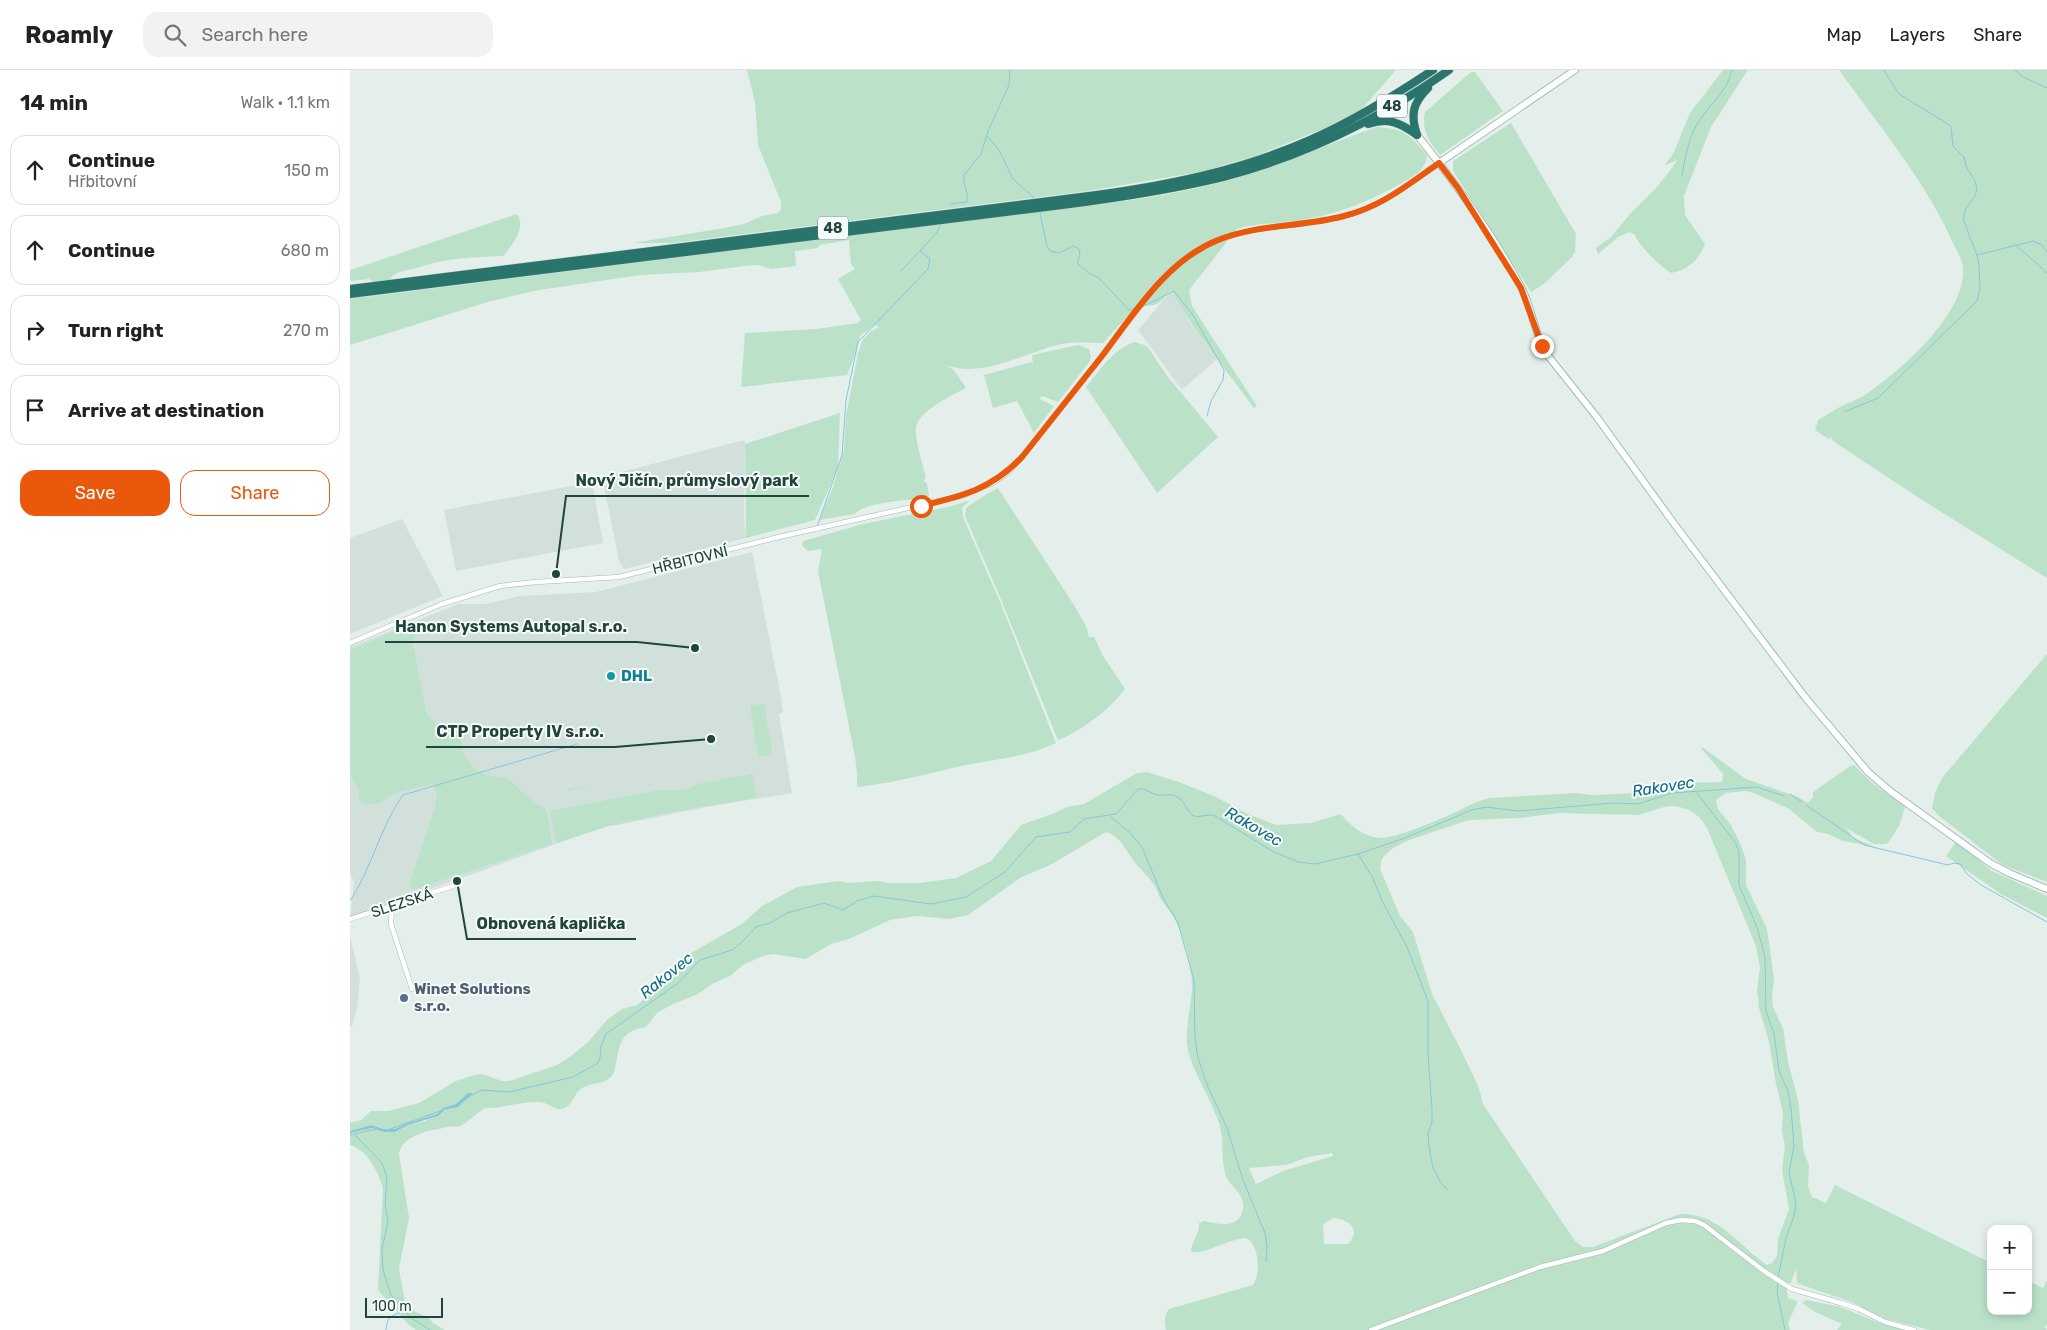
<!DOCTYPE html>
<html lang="en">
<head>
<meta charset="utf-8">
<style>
  body { margin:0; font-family:Rubik,sans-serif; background:#f2f2f2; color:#222 }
  .controls { position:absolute; right:15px; bottom:15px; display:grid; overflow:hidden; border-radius:10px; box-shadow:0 2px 8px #0003 }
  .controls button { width:45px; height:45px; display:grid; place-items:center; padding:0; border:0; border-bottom:1px solid #e0e0e0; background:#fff; color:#222; font:25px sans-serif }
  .scale { position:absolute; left:15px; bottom:12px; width:78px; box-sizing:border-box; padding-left:5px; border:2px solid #21443d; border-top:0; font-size:14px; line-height:18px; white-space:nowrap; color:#21443d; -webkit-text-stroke:4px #f6fbf9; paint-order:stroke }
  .stop { position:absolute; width:15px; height:15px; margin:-11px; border:4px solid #ea580c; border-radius:50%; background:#fff }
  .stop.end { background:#ea580c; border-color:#fff; box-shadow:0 1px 5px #0008 }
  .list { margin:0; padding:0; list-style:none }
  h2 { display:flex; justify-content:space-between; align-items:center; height:65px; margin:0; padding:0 20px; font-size:21px }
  h2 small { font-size:16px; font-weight:400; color:#767676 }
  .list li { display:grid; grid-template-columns:32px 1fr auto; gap:15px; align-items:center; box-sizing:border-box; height:70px; margin:0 10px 10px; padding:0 10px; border:1px solid #e0e0e0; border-radius:15px }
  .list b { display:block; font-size:19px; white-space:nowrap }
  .list p { margin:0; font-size:16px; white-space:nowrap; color:#767676 }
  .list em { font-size:16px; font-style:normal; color:#767676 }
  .actions { display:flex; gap:10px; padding:15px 20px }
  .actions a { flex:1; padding:11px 0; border:1px solid #ea580c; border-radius:15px; text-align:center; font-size:18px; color:#ea580c }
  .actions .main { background:#ea580c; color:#fff }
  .icon { flex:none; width:28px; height:28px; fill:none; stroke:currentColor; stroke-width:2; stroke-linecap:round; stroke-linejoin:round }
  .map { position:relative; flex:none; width:1697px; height:1260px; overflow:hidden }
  header { display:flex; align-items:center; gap:30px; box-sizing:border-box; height:70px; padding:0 25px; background:#fff; border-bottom:1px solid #e0e0e0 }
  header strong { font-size:24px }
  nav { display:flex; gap:28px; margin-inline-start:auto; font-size:18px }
  .search { width:350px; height:45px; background:#f2f2f2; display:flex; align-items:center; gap:12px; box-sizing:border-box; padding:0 18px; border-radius:15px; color:#767676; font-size:19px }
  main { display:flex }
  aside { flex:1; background:#fff }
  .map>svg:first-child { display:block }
  .built { fill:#d2e0db }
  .green { fill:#bbe2c9; fill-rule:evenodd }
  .water { fill:#87c6da }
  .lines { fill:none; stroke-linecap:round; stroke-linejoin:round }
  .stream { stroke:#87c6da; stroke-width:1 }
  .street-casing { stroke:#a6b8b3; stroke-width:5.5 }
  .secondary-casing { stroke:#a1bcb5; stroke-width:8 }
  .highway-casing { stroke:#c1cbc9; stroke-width:9 }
  .street { stroke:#fff; stroke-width:4.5 }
  .secondary { stroke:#fff; stroke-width:6 }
  .highway { stroke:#29746b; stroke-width:8 }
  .route { stroke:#ea580c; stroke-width:6 }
  .culture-dot { fill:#0f9aa8; stroke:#f6fbf9; stroke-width:2 }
  .service-dot { fill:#5c6f8a; stroke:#f6fbf9; stroke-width:2 }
  .labels { text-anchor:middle; stroke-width:4; stroke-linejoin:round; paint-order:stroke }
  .shield { fill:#f6fbf9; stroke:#617b75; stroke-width:1 }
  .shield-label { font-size:14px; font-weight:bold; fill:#21443d }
  .street-label { font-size:15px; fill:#21443d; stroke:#f6fbf9 }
  .culture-label { font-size:15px; font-weight:bold; fill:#0d838f; stroke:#f6fbf9; text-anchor:start }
  .service-label { font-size:15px; font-weight:bold; fill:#4e5e75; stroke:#f6fbf9; text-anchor:start }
  .water-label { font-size:16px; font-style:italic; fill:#136a87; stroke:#f6fbf9 }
  .leader { fill:none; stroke:#21443d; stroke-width:2 }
  .callout-dot { fill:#21443d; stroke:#f6fbf9; stroke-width:2 }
  .callout-label { font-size:16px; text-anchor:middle; font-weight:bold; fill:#21443d; stroke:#f6fbf9; stroke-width:4; stroke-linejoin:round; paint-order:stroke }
</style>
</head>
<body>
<header>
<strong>Roamly</strong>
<div class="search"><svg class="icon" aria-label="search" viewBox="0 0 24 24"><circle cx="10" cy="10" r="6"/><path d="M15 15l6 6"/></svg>Search here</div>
<nav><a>Map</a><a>Layers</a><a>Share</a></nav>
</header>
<main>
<aside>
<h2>14 min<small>Walk · 1.1 km</small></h2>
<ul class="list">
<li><svg class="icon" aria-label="ahead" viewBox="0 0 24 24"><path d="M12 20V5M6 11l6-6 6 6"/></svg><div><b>Continue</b><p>Hřbitovní</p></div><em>150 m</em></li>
<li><svg class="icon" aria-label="ahead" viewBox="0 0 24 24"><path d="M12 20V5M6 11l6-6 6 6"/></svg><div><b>Continue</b></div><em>680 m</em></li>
<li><svg class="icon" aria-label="right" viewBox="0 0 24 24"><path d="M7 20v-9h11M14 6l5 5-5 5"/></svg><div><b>Turn right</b></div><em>270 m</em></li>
<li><svg class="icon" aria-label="arrive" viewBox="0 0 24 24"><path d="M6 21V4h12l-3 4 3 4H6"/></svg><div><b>Arrive at destination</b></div></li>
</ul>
<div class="actions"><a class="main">Save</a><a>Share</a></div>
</aside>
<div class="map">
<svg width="1697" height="1260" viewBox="0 0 1697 1260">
  <rect width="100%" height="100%" fill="#e4efeb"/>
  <g class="built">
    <path d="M 822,220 L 843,258 L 867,289 L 832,320 L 788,260 Z"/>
    <path d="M 390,371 L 395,371 L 394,447 L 396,468 L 275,499 L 273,498 L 269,491 L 252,407 Z"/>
    <path d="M 242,412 L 253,473 L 106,501 L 94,440 Z"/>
    <path d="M 52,449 L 93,526 L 0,564 L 0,468 Z"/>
    <path d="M 402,482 L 431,627 L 433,643 L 429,644 L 442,723 L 356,737 L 268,755 L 259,755 L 0,848 L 4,812 L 0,803 L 0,577 L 108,534 L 135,534 L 170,526 L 246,522 Z"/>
    <path d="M 0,866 L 10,908 L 7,938 L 2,956 L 0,957 Z"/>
  </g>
  <g class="green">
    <path d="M 397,0 L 1046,0 L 1011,40 L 978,57 L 905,86 L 849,102 L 738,121 L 323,173 L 283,173 L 374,158 L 394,154 L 412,146 L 428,143 L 431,139 L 431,132 L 408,75 L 405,32 Z"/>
    <path d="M 1373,0 L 1398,0 L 1361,57 L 1334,126 L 1335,145 L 1355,174 C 1348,191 1338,200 1321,203 C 1311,197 1288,175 1285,165 L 1280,162 L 1268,167 L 1248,184 L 1246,178 L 1261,167 L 1279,145 L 1307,117 L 1328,90 L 1315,95 L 1324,82 L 1340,43 Z"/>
    <path d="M 1489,0 L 1697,0 L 1697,508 L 1569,428 L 1483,371 L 1480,366 L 1480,370 L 1465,360 L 1468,350 C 1477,345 1485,339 1494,335 C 1502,331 1511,328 1518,323 C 1552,299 1617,243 1613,197 C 1612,189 1607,181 1603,173 C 1575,110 1529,56 1489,0 Z"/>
    <path d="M 1121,2 L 1125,2 L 1153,41 L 1090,85 C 1079,71 1071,60 1075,42 Z"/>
    <path d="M 1161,53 L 1226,164 L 1225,182 L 1222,187 L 1194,214 L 1181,222 L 1103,101 L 1103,91 Z"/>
    <path d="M 1027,57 C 1056,59 1058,64 1077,85 C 1076,101 1062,107 1050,114 C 1017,133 982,146 945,151 C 925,154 906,153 887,159 L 839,220 L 842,236 L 907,336 L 904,338 L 844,258 L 821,220 C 808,236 807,236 787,236 L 753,273 C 738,273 722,271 707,275 C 671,285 633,308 595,295 L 604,300 L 616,318 C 602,325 567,342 566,358 C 565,371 573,395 576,408 L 573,411 L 577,413 L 579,425 L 578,427 C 561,431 515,431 505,444 L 469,450 L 483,417 L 494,379 L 496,346 L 508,283 L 513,269 L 520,262 L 529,257 L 525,255 L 510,266 L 505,285 L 497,305 L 391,317 L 395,263 L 466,259 L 508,253 L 511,250 L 488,209 L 505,199 L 501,194 L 499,170 L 470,175 L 468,178 L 445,181 L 446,196 L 421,199 L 409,195 L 395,196 L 349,202 L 291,205 L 189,220 L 141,231 L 0,275 L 0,229 L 796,128 C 835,121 874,113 912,100 C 951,87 988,70 1027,57 Z"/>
    <path d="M 167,144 C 177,159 162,173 154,186 C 125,187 94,188 67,198 C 56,201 51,200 41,207 L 41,210 L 23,212 L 19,209 L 0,211 L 0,200 Z"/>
    <path d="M 785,272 L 797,276 L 817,306 L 868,367 L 807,423 L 736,317 C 749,301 765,277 785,272 Z"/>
    <path d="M 728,275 L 739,279 L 741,287 L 740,291 L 708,332 L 692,326 L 690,329 L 704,336 L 684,363 L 667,331 L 643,338 L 634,305 L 682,292 L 683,295 L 682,285 Z"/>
    <path d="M 490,343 L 488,398 L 465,450 L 396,468 L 395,374 Z"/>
    <path d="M 648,418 L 724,535 L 736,556 L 739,567 L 744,567 L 753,586 L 775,619 C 759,640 734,659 709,670 L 707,668 L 652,532 L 615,446 L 616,438 C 626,430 636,425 648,418 Z"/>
    <path d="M 620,430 L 612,438 L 613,447 L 651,534 L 706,673 C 677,687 647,689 616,695 C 580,703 545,713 507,717 L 507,703 L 505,687 L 468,501 L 472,479 L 457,481 L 452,475 L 453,471 L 513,454 L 602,436 Z"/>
    <path d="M 64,558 L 66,566 L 62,573 L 65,583 L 76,641 C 82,653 96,664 110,663 C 112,671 112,680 116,687 C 122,702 142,709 156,707 L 187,734 L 196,738 L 202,774 L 63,820 L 59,815 L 85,737 L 87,722 L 82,714 L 43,724 L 31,733 L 14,734 L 10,731 L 8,718 L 0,703 L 0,580 L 41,563 Z"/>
    <path d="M 1697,584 L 1697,812 L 1653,795 L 1589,746 L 1582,738 L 1585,723 L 1592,708 Z"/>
    <path d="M 414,633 L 422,680 L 421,685 L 220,720 L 221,726 L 218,719 L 236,716 L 236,717 L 408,687 L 400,636 Z"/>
    <path d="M 1352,677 L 1396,709 L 1448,727 L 1458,733 L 1463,727 L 1463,723 L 1466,720 L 1500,696 L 1504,695 L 1521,712 L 1555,737 L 1549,756 L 1538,773 L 1535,774 L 1524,774 L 1496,758 L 1501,764 L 1501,767 L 1526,777 L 1493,771 L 1478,764 L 1467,762 L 1439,739 L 1404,723 L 1396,721 L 1376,723 L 1366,730 L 1368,739 L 1381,755 L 1390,773 L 1396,790 L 1396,815 L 1417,859 L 1424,909 L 1422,926 L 1423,937 L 1433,958 L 1438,992 L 1448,1030 L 1454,1083 L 1459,1095 L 1458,1116 L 1462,1127 L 1476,1133 L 1485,1115 L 1641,1193 L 1641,1241 L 1678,1241 L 1678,1211 L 1693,1218 L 1697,1210 L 1697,1255 L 1694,1257 L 1697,1260 L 1580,1260 L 1536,1249 L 1499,1231 L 1452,1215 L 1447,1213 L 1446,1198 L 1441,1213 L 1436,1213 L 1438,1228 L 1448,1231 L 1438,1253 L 1440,1260 L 816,1260 C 814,1253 814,1245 819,1239 L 903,1215 C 911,1204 909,1174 896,1168 C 877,1169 856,1185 841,1182 C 841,1172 850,1164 849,1153 L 854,1151 C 869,1154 890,1160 893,1138 C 895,1124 880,1117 876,1106 C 870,1089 875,1071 869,1053 C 861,1029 846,1008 839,984 C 833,964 841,940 842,919 C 842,895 835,867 823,846 C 820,840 813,834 810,828 C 808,825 808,821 806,818 C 801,809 793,802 786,794 C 777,783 771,766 756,762 L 702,794 L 670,808 L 618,845 L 599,849 L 567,846 L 540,850 L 499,869 L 481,874 L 456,889 L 423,884 L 413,886 L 393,895 L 380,906 L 362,914 L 348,924 L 323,934 L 307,943 L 296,957 C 272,961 270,971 266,994 C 265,999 264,1004 260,1008 C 253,1014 240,1013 232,1018 C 223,1024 223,1037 211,1039 C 204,1040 197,1032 189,1032 C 172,1031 154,1038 136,1038 C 126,1042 120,1052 110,1056 C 107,1057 102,1056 98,1057 C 83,1060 52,1064 49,1084 L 59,1148 L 49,1199 L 55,1232 L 60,1239 L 79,1248 L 83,1253 L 95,1260 L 66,1260 L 59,1255 L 28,1220 L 33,1118 C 28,1101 18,1081 0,1075 L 0,1063 L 22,1058 L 34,1062 L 45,1062 L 58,1055 L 75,1051 L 94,1040 L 108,1037 L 122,1023 L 118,1023 L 106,1034 L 93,1038 L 87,1044 L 58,1053 L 45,1059 L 34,1059 L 21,1055 L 0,1061 L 0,1053 L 11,1050 L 21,1041 L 38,1041 L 69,1033 L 106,1011 L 124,1005 L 132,1004 L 152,1011 L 159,1011 L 207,995 L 221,986 L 238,972 L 257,950 L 272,939 L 287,935 L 293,930 L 304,916 L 321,904 L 327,892 L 332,888 L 392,854 L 412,836 L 447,817 L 488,811 L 499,813 L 527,811 L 539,813 L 570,813 L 606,808 L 641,791 L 671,755 L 705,743 L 717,737 L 734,734 L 787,703 L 797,702 L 829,712 L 866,727 L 896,743 L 926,755 L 961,753 L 991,744 C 1000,756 1015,767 1030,768 C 1047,768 1091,749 1108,741 C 1118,736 1128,730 1140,728 L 1226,723 L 1242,725 L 1288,723 L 1340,713 L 1372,712 L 1373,704 L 1351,678 ZM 1325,736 C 1340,739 1349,744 1357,758 L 1406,876 L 1410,898 L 1407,920 L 1409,938 L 1419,972 L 1426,1014 L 1433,1043 L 1432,1061 L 1435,1076 L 1432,1100 L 1439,1139 L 1428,1169 L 1427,1186 L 1422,1193 L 1417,1195 C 1389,1176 1368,1142 1330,1144 L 1243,1177 L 1233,1177 L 1225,1171 L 1133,1034 L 1129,1018 L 1111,980 L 1082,924 L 1063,862 L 1050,846 L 1030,799 L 1032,788 L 1043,778 L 1059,770 L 1119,750 L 1170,748 L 1208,743 L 1288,745 L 1314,737 ZM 982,1083 L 983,1086 L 933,1101 L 906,1114 L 899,1098 L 936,1095 L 958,1087 ZM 984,1148 C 999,1150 1012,1159 998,1174 L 974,1174 L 973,1154 Z"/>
    <path d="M 403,704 L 406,728 L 317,743 L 259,756 L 206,773 L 200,741 L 309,720 L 336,720 L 347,714 Z"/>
    <path d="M 1606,772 L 1642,801 L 1697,826 L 1697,848 L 1651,824 L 1596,786 Z"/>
    <path d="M 1456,1230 L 1491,1237 L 1527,1252 L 1554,1260 L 1487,1260 L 1492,1254 L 1465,1242 L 1452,1233 Z"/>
  </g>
  <path class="water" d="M 118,1023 L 123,1023 L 108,1037 L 94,1040 L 88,1046 L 58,1055 L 45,1062 L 34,1062 L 22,1058 L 0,1063 L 0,1061 L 21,1055 L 34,1059 L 45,1059 L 58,1053 L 87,1044 L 93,1038 L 106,1034 Z"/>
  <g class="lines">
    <g class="stream">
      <path d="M 1665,0 L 1671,6 L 1697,18"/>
      <path d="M 637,66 L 649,80 L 663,109 L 684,128"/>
      <path d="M 1332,106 C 1335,89 1338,71 1346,56 C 1357,35 1376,26 1382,0"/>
      <path d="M 601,134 L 617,132 L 617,123 L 614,113 L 614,105 L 631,84 L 638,61 L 659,15 L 660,0"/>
      <path d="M 690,143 L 697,176 L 700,181 L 709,183 L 723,176 L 729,179 L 730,185 L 727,193 L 740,204 L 749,208 L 779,240 L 783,239"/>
      <path d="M 1666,175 L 1697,203"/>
      <path d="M 1627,185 L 1683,171 L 1692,175 L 1697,182"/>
      <path d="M 551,201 L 569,182"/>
      <path d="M 790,238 L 824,221 L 843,245 L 874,300 L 873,310 L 861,331 L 857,346"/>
      <path d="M 1494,342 L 1528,328 L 1627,231 L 1630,219 L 1629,195 L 1627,185 L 1613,149 L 1616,138 L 1625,126 L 1627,119 L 1625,111 L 1616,96 L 1614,87 L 1603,76 L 1601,56 L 1549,24 L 1534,0"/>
      <path d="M 467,457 L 492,385 L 496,330 L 508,272 L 578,199 L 580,189 L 570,181 L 587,162 L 591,155"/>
      <path d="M 1347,723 L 1385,772 L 1389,781 L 1389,815 L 1407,857 L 1415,887 L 1416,941 L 1424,963 L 1429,1001 L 1438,1021 L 1441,1038 L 1444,1076 L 1439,1103 L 1446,1133 L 1444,1146 L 1436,1168 L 1428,1208"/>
      <path d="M 1440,724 L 1452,732"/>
      <path d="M 1456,735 L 1514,775 L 1598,795 L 1604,793 L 1610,794 L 1617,804 L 1631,815 L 1697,852"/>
      <path d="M 761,747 L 779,762 L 792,777 L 813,828 L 828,853 L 844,910 L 845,969 L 848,988 L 858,1017 L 877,1058 L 893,1110 L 915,1163 L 917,1176 L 916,1192"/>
      <path d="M 1008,784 L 1023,808 L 1032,831 L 1057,877 L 1078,931 L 1078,984 L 1082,1039 L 1082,1052 L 1078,1063 L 1079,1077 L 1083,1098 L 1091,1113 L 1098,1120"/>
      <path d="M 0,831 C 22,798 30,757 53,725 L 227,674"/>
      <path d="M 114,1030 L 131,1020 L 159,1022 L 223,1007 L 248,993 L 250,988 L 251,976 L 256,964 L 328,913 L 350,890 L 382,880 L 391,873 L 406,857 L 420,853 L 437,843 L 474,833 L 493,840 L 507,831 L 524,826 L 581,834 L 616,827 L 655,802 L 686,767 L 720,762 L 734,749 L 766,744 L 788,719 C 796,718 800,723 807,725 C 816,726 822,722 830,729 C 835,733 837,741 842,745 C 848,749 858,743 865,746 L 924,782 L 948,792 L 965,794 L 1008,784 L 1055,768 L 1122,740 L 1136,737 L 1168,741 L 1264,733 L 1288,734 L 1322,723 L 1407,717 L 1434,726"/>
      <path d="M 40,1059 L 90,1041"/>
      <path d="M 0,1065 L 26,1059"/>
      <path d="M 5,1065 L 32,1093 L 37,1108 L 35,1134 L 38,1152 L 32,1179 L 33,1200 L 41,1225 L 61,1248 L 80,1260"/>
      <path d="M 1428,1212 L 1427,1222 L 1435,1260"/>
      <path d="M 36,1260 C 37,1246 42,1245 55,1241"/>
    </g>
    <g class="street-casing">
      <g id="street">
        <path d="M 0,573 L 92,534 L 150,516 L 186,512 L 269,507 L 429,467 L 611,426 L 643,413 L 658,402 L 672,387 C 699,353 725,320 752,286 C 784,244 817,190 868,170 C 908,154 953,157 994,146 C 1031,137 1059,114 1089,93"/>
        <path d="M 42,836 L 41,854 L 62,919"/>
        <path d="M 0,849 L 103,816"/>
        <path d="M 1021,1260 L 1190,1197 L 1253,1181 L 1316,1153 L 1331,1150 L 1345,1151 L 1354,1155 L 1414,1201 L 1442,1219 L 1491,1233 L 1509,1239 L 1535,1252 L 1564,1260"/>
      </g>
    </g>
    <g class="secondary-casing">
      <g id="secondary">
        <path d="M 1067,65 C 1104,111 1143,165 1171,217 C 1182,238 1184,261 1195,282 L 1246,346 L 1325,455 L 1455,627 L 1518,702 L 1540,721 L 1640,793 L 1659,803 L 1697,819"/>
        <path d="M 1089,93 L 1225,0"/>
      </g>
    </g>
    <g class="highway-casing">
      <g id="highway">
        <path d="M 1018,54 C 1038,47 1051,53 1067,65"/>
        <path d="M 1067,65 C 1060,44 1063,33 1078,18"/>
        <path d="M 0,219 L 739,126 C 815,116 890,101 960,70 C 1003,51 1044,26 1083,0"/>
        <path d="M 0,224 L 712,135 C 766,128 820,120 873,107 C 954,86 1031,48 1099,0"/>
      </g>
    </g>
    <use href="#street" class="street"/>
    <use href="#secondary" class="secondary"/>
    <use href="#highway" class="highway"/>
  </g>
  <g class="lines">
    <path class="route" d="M 571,436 C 613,426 642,419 672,387 C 699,353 725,320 752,286 C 784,244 817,190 868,170 C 908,154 953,157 994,146 C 1031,137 1059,114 1089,93 L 1108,118 L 1171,218 L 1192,276"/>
  </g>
  <circle class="culture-dot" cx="261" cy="606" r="5"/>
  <circle class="service-dot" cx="54" cy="928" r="5"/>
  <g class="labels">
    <g class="shield">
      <rect x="1027" y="24.5" width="30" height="23" rx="4"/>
      <rect x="468" y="146.5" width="30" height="23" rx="4"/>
    </g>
    <g class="shield-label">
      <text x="1042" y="41">48</text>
      <text x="483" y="163">48</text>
    </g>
    <g class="street-label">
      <text transform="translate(340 490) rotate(-14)" y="5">HŘBITOVNÍ</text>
      <text transform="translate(52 833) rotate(-18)" y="5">SLEZSKÁ</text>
    </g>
    <g class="culture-label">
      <text x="271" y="611">DHL</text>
    </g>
    <g class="service-label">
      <text x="64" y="924">Winet Solutions<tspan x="64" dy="17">s.r.o.</tspan></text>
    </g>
    <g class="water-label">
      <text transform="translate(1313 716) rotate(-9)" y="6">Rakovec</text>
      <text transform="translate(904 756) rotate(30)" y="6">Rakovec</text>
      <text transform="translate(316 905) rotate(-39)" y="6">Rakovec</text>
    </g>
  </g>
  <path class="leader" d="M206 504L216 426H459M345 578L287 572H35M361 669L265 677H76M107 811L117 869H286"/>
  <g class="callout-dot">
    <circle cx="206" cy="504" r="5"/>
    <circle cx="345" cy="578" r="5"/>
    <circle cx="361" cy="669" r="5"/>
    <circle cx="107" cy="811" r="5"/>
  </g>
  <g class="callout-label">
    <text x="337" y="416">Nový Jičín, průmyslový park</text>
    <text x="161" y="562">Hanon Systems Autopal s.r.o.</text>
    <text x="170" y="667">CTP Property IV s.r.o.</text>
    <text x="201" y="859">Obnovená kaplička</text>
  </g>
</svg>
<div class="controls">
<button>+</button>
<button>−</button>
</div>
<div class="scale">100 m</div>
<div class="stop" style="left:571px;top:436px"></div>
<div class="stop end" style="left:1192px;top:276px"></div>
</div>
</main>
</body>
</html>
